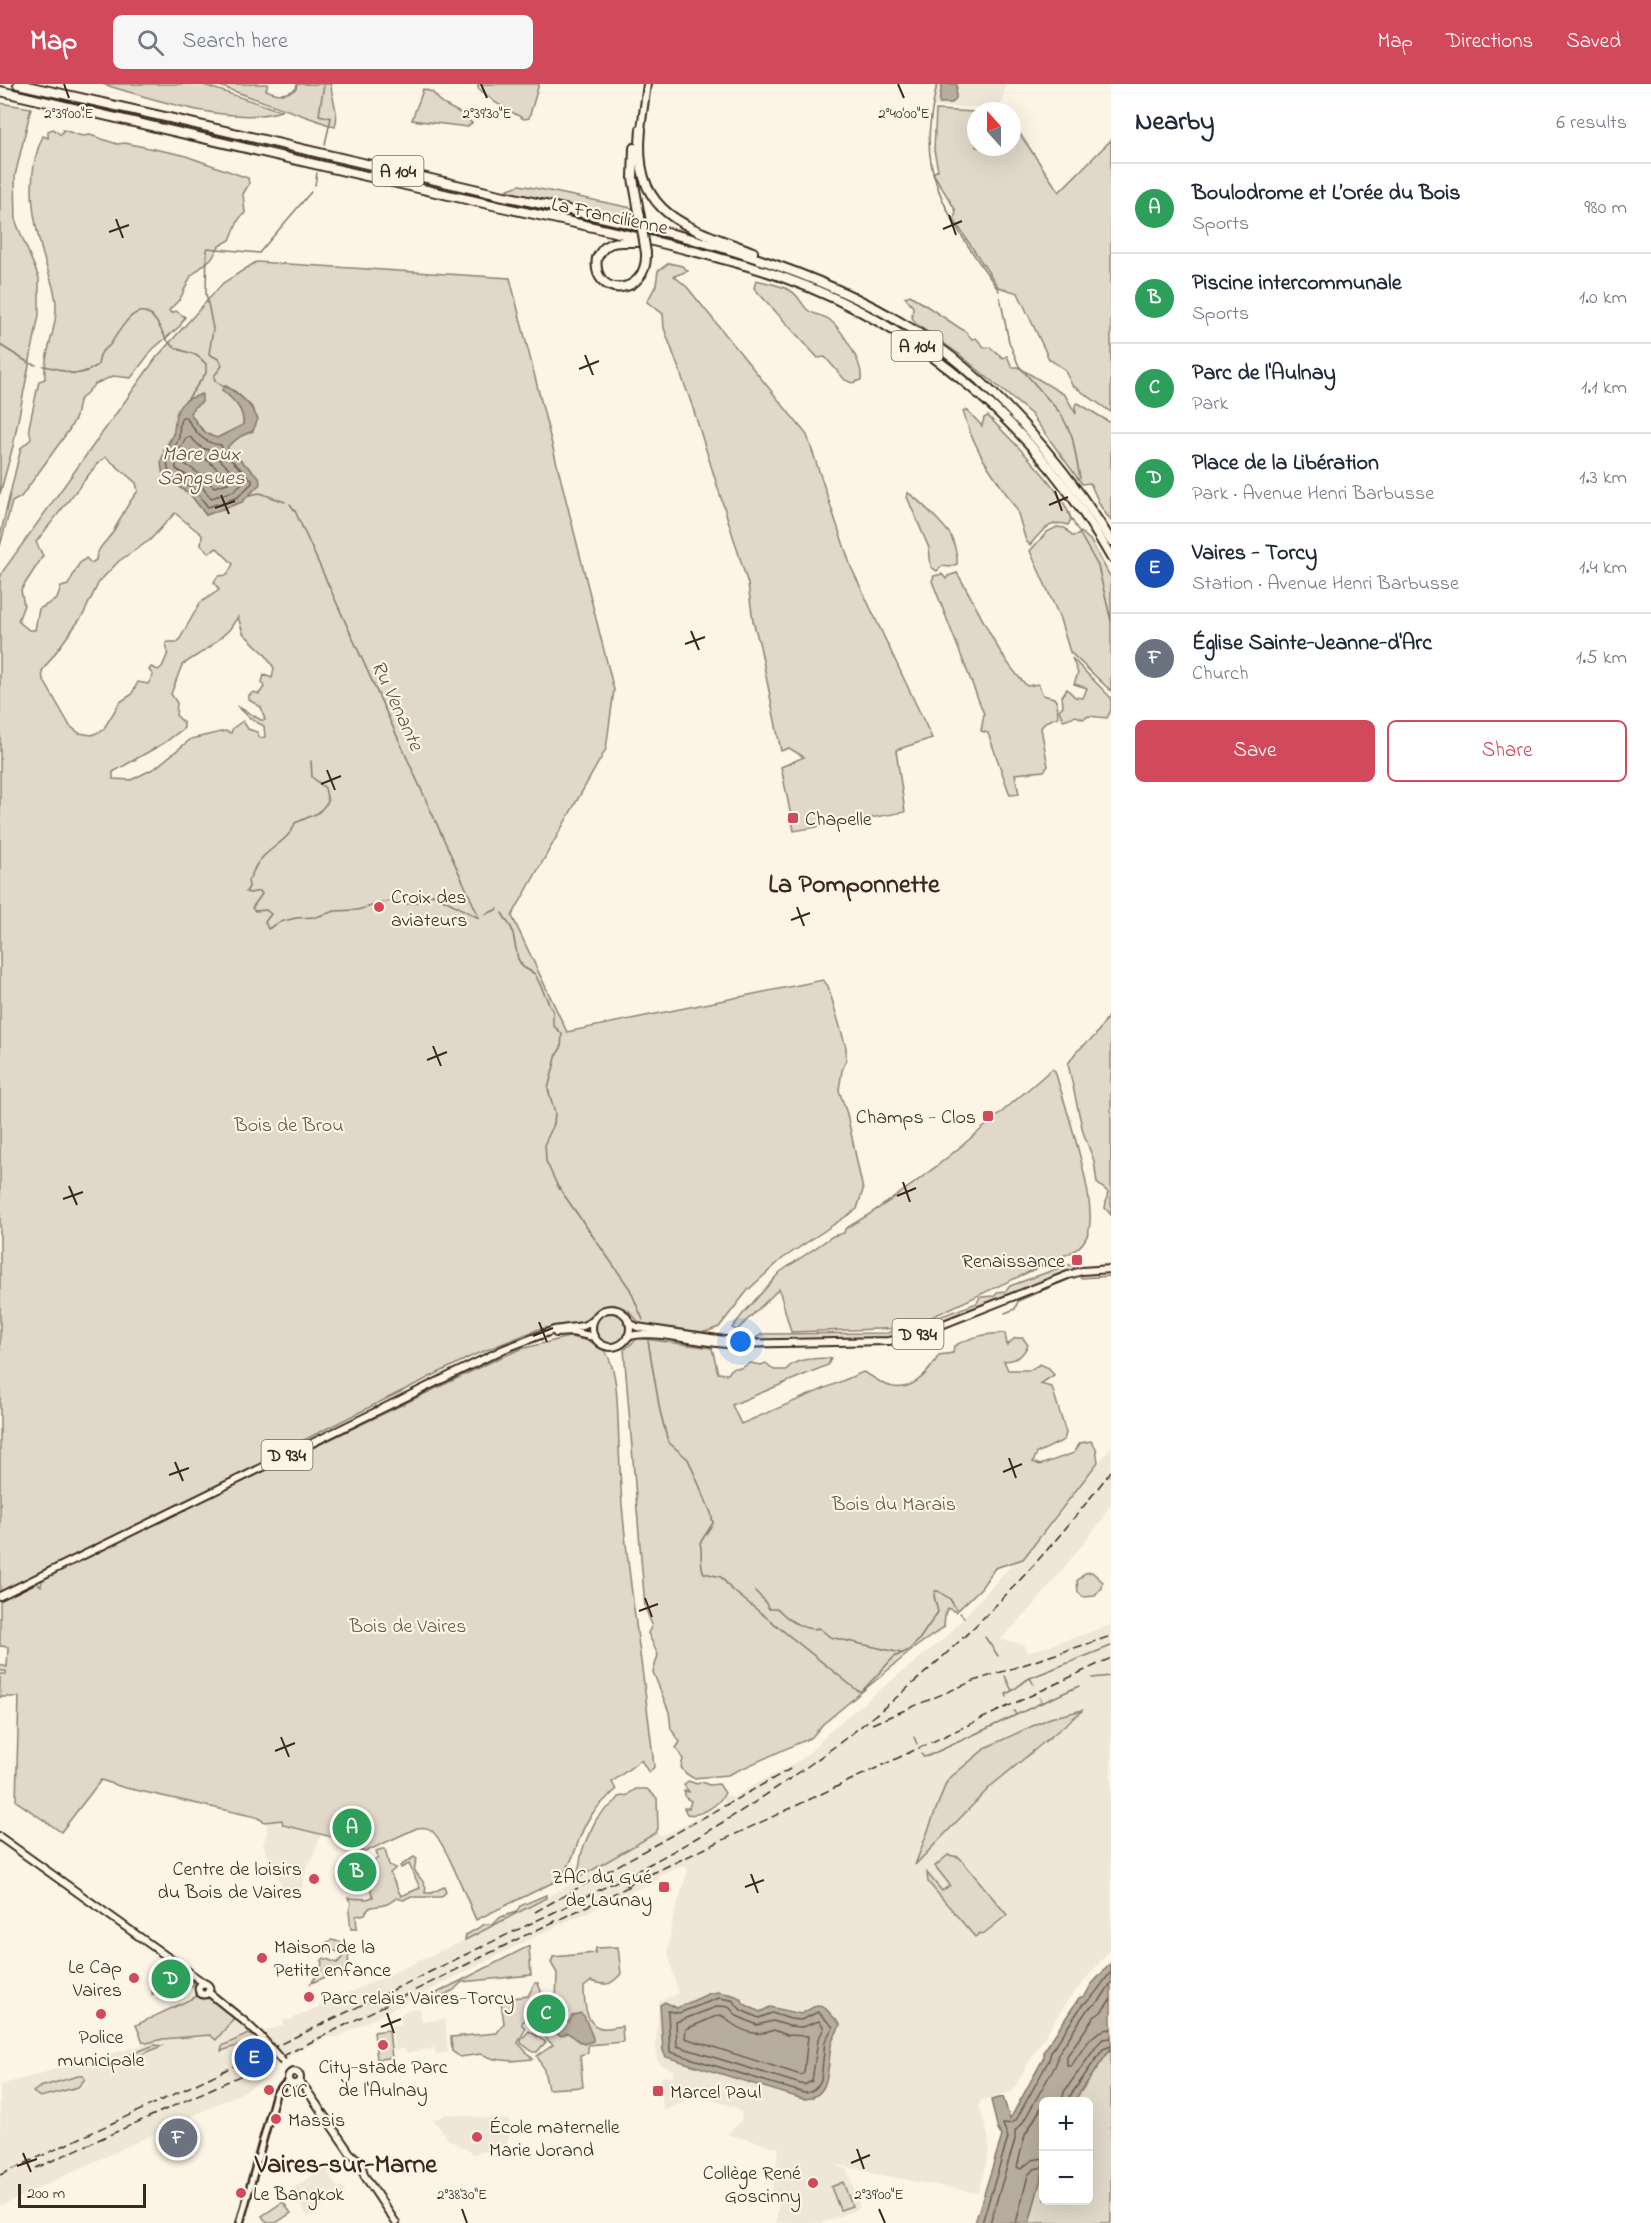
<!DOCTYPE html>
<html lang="en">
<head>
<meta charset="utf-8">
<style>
  body { margin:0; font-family:"Indie Flower",sans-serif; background:#f6f6f7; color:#1f2937 }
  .controls { position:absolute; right:18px; bottom:18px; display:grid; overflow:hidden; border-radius:9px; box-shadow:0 6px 24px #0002 }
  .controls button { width:54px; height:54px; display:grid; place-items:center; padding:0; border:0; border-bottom:2px solid #e0e1e3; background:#fff; color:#1f2937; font:30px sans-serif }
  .compass { position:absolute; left:967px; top:18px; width:54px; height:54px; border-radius:50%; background:#fff; box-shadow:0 6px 24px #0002; rotate:339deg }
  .scale { position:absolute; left:18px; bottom:15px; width:128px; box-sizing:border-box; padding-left:6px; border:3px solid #3b2a1e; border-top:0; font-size:16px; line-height:21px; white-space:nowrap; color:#3b2a1e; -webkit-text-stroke:4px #fcf5e5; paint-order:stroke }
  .you { position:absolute; left:741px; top:1258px; width:21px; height:21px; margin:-15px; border:4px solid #fff; border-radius:50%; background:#1a73e8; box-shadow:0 0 0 9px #1a73e833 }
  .badge { display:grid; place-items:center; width:39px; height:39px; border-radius:50%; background:#d1495b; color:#fff; font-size:20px; font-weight:700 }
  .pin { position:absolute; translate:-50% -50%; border:3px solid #fff; box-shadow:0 2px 6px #0006 }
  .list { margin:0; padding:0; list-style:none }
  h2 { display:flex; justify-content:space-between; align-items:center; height:78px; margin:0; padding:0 24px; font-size:26px }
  h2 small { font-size:20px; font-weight:400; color:#747a83 }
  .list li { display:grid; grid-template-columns:39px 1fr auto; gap:18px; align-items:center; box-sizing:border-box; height:90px; padding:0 24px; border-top:2px solid #e0e1e3 }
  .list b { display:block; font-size:22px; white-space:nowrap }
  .list p { margin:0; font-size:20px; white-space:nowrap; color:#747a83 }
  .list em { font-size:20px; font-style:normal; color:#747a83 }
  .actions { display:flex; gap:12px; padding:18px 24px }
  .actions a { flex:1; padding:14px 0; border:2px solid #d1495b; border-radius:9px; text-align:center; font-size:21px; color:#d1495b }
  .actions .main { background:#d1495b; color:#fff }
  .icon { flex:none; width:33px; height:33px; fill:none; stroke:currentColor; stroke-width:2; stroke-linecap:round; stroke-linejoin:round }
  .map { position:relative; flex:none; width:1111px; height:2139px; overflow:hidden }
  header { display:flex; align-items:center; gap:36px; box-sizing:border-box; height:84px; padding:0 30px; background:#d1495b; color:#fff }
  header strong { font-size:28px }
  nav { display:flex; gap:33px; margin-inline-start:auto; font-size:21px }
  .search { width:420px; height:54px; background:#f6f6f7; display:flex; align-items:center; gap:15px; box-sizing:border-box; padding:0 21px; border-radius:9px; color:#747a83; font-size:22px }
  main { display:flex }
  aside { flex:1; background:#fff }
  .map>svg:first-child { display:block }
  .built { fill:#eee6d6 }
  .green { fill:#e0d8c8; stroke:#8e8173; stroke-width:1.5; fill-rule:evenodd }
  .water { fill:#b7ad9e; stroke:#85796b; stroke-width:1.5 }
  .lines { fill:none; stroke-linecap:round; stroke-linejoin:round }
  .shore { stroke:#6d5e51; stroke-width:1.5 }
  .stream { stroke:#85796b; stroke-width:1.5 }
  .tertiary-casing { stroke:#3b2a1e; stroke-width:10 }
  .secondary-casing { stroke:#3b2a1e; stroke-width:10 }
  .primary-casing { stroke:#3b2a1e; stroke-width:10 }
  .motorway-casing { stroke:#3b2a1e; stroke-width:12 }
  .tertiary { stroke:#fcf5e5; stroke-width:5 }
  .secondary { stroke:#fcf5e5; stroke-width:6 }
  .primary { stroke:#fcf5e5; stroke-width:6 }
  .motorway { stroke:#fcf5e5; stroke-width:8 }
  .rail { stroke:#3b2a1e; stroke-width:1.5; stroke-dasharray:9 4.5; stroke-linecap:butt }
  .secondary-bridge-casing { stroke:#3b2a1e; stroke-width:10; stroke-linecap:butt }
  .motorway-bridge-casing { stroke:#3b2a1e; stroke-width:12; stroke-linecap:butt }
  .secondary-bridge { stroke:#fcf5e5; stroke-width:6 }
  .motorway-bridge { stroke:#fcf5e5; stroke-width:8 }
  .ticks { fill:none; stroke:#3b2a1e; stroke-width:2 }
  .poi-dot { fill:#d1495b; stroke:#fcf5e5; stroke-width:2 }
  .labels { text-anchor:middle; stroke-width:4.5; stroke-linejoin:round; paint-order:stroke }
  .shield { fill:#fcf5e5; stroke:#75675a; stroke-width:1.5 }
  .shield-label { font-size:18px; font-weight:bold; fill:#3b2a1e }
  .street-label { font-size:20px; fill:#3b2a1e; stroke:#fcf5e5 }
  .poi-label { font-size:20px; fill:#3b2a1e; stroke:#fcf5e5; text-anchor:start }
  .park-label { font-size:20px; fill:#645648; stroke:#fcf5e5 }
  .water-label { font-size:21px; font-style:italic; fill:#605144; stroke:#fcf5e5 }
  .district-label { font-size:26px; font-weight:bold; fill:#3b2a1e; stroke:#fcf5e5 }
  .ticks-label { font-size:15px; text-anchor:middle; fill:#3b2a1e; stroke:#fcf5e5; stroke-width:4.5; stroke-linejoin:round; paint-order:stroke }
</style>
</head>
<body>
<header>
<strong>Map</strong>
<div class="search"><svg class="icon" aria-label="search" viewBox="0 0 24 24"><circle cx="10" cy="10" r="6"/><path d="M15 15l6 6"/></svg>Search here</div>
<nav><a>Map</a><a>Directions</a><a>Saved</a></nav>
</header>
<main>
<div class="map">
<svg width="1111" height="2139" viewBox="0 0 1111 2139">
  <rect width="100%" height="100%" fill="#fcf5e5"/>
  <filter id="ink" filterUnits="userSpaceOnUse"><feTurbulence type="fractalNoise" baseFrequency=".0167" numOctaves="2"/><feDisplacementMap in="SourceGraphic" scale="12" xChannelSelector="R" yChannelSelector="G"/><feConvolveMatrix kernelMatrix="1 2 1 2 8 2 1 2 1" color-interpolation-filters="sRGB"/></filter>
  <g filter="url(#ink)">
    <g class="built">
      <path d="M 937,0 L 1006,0 L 1000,23 L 934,23 Z"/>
      <path d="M 1111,1363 L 1111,1418 L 1103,1435 L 1035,1520 L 1001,1555 L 1024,1561 L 1027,1569 L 1111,1541 L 1111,1865 L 1068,1916 L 1036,1966 L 1012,2008 L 981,2016 L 979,2022 L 988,2051 L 989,2067 L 978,2109 L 870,2089 L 869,2087 L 833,2080 L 847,2085 L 860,2124 L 821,2139 L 776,2139 L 779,2115 L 771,2114 L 779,2064 L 727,2050 L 741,2037 L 742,2028 L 737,2026 L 737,2024 L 702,2013 L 701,2009 L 664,2027 L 658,1997 L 663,1992 L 672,1994 L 674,1986 L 661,1981 L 657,1975 L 656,1959 L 659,1917 L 678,1910 L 668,1868 L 672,1838 L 688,1786 L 684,1781 L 664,1788 L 659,1792 L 659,1795 L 540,1850 L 369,1937 L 337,1953 L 330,1953 L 306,1963 L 279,1978 L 263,1996 L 245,2007 L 0,2122 L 0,2001 L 163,1955 L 210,1951 L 216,1956 L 234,1934 L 248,1950 L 257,1954 L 262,1948 L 283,1941 L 283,1936 L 289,1936 L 465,1856 L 546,1814 L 635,1762 L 635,1760 L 656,1749 L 660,1752 L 675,1746 L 724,1719 L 723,1713 L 728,1711 L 732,1714 L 805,1673 L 833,1644 L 948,1551 L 1004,1489 L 1044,1451 Z"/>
      <path d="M 282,1735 L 283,1741 L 321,1751 L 310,1779 L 308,1779 L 301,1807 L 284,1806 L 263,1761 L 268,1747 L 266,1746 L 268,1738 Z"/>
      <path d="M 420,1924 L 422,1938 L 445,1935 L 448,1969 L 436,1970 L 435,1964 L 406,1969 L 405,1965 L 394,1966 L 392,1941 L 401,1940 L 401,1930 L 410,1925 Z"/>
      <path d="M 446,2030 L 510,2036 L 507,2062 L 474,2070 L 448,2055 L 434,2036 Z"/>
      <path d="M 327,2081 L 331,2087 L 328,2089 L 338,2104 L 342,2102 L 346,2107 L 308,2133 L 290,2107 Z"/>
    </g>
    <g class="green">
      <path d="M 102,0 L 201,0 L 281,27 C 232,43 151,14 102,0 Z"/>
      <path d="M 214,0 L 268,0 L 266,6 C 278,11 284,12 296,5 L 297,0 L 331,0 C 331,15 340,28 335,43 Z"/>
      <path d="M 478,0 L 539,0 L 529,34 L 524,35 L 496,19 L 478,4 Z"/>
      <path d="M 423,5 L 432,8 L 443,20 L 460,29 L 472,39 L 467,43 L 412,36 C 415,25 420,17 423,5 Z"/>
      <path d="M 0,19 L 31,24 L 15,92 L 16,138 L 39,194 L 39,231 L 13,362 L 0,410 Z"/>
      <path d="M 936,26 L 976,28 L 976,63 L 1012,63 L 1012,38 L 1059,108 L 1111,56 L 1111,328 L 1072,301 L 1064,285 L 1049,275 L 1018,209 L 998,203 L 954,136 L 956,127 L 933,89 L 938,86 L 934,66 Z"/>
      <path d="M 53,45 L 61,51 L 63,46 L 82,52 L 90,51 L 117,60 L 125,59 L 183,71 L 248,94 L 249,100 L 243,110 L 245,129 L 239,135 L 230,156 L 219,162 L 213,173 L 191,192 L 180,215 L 169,226 L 171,229 L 176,227 L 185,233 L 180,242 L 153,265 L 131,294 L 113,292 L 95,300 L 79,317 L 76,333 L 69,346 L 21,413 L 12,418 L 0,462 L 0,452 L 21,364 L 31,355 L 29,343 L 39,297 L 45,295 C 43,271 55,251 56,227 C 57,210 50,194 45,178 C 33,138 24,92 43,52 L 48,54 L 48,47 Z"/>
      <path d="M 520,101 L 632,124 L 636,127 L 637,135 L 633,137 L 514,110 L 508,105 Z"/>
      <path d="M 256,178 L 510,194 L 614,606 L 606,665 L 512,832 L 567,948 L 823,896 L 828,902 L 846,963 L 846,976 L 842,987 L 839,1006 L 847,1030 L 863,1106 L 857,1125 L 782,1175 L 748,1206 L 719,1243 L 705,1248 L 642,1242 L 629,1227 L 614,1221 L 604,1223 L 585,1239 L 539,1245 L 474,1271 L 292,1362 L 275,1373 L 0,1508 L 0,494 L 3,487 L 156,274 L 223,199 ZM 226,302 L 236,308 L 252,323 L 253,347 L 241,352 L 228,362 L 228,365 L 259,393 L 224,424 L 206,431 L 190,410 L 165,394 L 164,366 L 193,315 L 201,310 L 190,329 C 197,340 204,351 217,354 L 243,341 C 245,326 233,315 222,306 ZM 106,373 L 136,399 L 138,407 C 126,421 122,432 113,448 C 107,457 96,465 96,476 L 91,479 L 86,474 L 79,480 L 68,501 L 61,503 L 57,515 L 39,525 L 35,546 L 29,546 L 18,537 L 24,521 L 21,506 L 43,472 L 36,458 L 98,379 ZM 175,429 L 202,451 L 201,461 L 209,469 L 217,464 L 233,480 L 227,491 L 218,492 L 214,498 L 219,506 L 200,519 L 178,558 L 168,558 L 166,560 L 168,569 L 162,583 L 158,586 L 151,583 L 149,586 L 153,591 L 148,600 L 138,598 L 131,611 L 120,618 L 103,646 L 92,651 L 79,649 L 70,642 L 43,595 L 42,587 L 83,531 L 99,498 L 119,477 L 150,456 ZM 238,533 L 243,549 L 265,570 L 274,584 L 272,594 L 264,591 L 262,598 L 264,603 L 259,610 L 254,608 L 249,611 L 249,616 L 261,623 L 265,636 L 261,636 L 237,622 L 252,636 L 264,642 L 265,653 L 260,654 L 257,648 L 248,645 L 243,637 L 233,644 L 231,649 L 225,647 L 191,655 L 155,684 L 131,696 L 113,695 L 113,688 L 164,659 L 184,644 L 184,639 L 176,631 L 177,619 L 171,610 L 182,581 L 210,563 L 229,546 Z"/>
      <path d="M 669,179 L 682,182 L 688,187 L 674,192 L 687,203 L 807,351 L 851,483 L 932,654 L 896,666 L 905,728 L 794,747 L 781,683 L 804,673 L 789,664 L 781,667 L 760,562 L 753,537 L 748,500 L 692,321 L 664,244 L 663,230 L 647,218 L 656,201 L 658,187 Z"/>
      <path d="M 756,196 C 767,199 782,201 791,207 C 800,212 801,221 809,227 C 815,231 823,231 830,236 C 842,246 864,280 861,296 L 852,299 L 845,296 L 825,273 L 818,274 L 754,204 Z"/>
      <path d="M 910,211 L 966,248 L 972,255 L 976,254 L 985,264 L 990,263 L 1003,274 L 1007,272 L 1012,283 L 1018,283 L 1065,311 L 1076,330 L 1075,321 L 1078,319 L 1111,339 L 1111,437 L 1101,423 L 1090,399 L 1082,400 L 1031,330 L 959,270 L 915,239 L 912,233 L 913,223 L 905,213 Z"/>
      <path d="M 967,326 L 982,342 L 984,334 L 988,332 C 1012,357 1062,404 1071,435 L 1068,441 C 1050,435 1040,449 1030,461 L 1026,457 L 1017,426 L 983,375 L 970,349 L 963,327 Z"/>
      <path d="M 908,409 C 917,414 946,443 951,452 C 954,459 958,472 957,480 L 950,483 L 942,482 L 937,487 L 931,483 L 929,464 L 907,413 Z"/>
      <path d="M 1057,443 L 1065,444 L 1072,452 L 1078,451 L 1081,448 L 1090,456 L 1111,494 L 1111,607 L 1070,568 L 1059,532 L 1030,467 L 1047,448 Z"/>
      <path d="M 957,489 C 981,527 995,570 1027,602 L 1038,600 L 1043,611 L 1054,614 L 1057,619 L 1058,633 L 1045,638 L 1041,644 L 1048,682 L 1044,687 L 1015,690 L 1019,710 L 1010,711 L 988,649 L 981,647 L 984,630 L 932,497 L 934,492 L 942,490 L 946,495 L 948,492 Z"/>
      <path d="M 1072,574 L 1111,614 L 1111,626 L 1107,634 L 1089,632 L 1083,635 L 1076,632 L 1063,636 L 1059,626 L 1063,622 L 1062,612 L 1067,605 L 1075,613 L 1083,614 L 1087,604 L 1074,600 L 1078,589 Z"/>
      <path d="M 1111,928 L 1111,1131 L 1105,1124 L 1108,1108 L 1097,1099 L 1094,1077 L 1083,1048 L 1068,980 L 1076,968 L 1095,952 Z"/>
      <path d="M 1052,985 L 1055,987 C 1065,1022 1099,1119 1088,1149 C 1086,1157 1081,1162 1074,1167 L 908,1244 L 791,1248 L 779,1205 L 737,1246 L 732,1244 L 742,1231 L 780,1188 L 833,1152 L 844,1149 L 845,1145 C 921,1101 985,1042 1052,985 Z"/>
      <path d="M 1067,1181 L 1073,1181 L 1074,1184 L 1071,1187 L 907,1251 L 890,1254 L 761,1257 L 756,1254 L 762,1250 L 888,1249 L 894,1246 L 913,1247 L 919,1241 L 927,1241 L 928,1237 L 977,1219 L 980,1213 L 995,1212 L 998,1208 L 1006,1207 L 1010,1202 Z"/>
      <circle cx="611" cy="1245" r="16"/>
      <path d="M 1005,1249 L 1007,1261 L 1015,1254 L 1023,1254 L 1028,1261 C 1022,1273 1017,1276 1004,1277 L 1008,1286 L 1030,1286 L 1040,1280 L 1049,1284 L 1054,1291 L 1040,1300 L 1052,1303 L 1066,1349 L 1064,1356 L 1037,1369 L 1033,1378 L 1040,1381 L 1074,1369 L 1080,1359 L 1091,1357 L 1096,1364 L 1098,1378 L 1023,1475 L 995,1484 L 981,1504 L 956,1528 L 948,1524 L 945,1530 L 944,1543 L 917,1562 L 823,1640 L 812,1653 L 728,1691 L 693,1694 L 685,1689 L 681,1683 L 683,1675 L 676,1664 L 680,1658 L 671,1645 L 669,1628 L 653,1588 L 658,1571 L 648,1549 L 652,1541 L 645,1523 L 624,1266 L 638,1254 L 712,1264 L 718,1289 L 728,1290 L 732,1284 L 741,1284 L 750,1279 L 761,1281 L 766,1279 L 774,1286 L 786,1286 C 796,1273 816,1275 831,1274 L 828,1281 L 732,1321 L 741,1340 L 863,1288 C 870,1291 877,1296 884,1300 C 909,1312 928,1290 939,1271 L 953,1269 L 954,1262 C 972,1252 986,1250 1005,1249 Z"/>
      <path d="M 568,1253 C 582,1255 601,1258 608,1272 C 617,1291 617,1314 618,1335 C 619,1364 620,1392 622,1421 C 630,1509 645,1596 654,1683 L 649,1689 L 641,1676 L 612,1698 L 616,1706 C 607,1714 597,1722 590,1733 C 575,1754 577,1781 554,1798 L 476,1836 C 468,1818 445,1757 431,1746 C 427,1743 422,1743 417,1744 L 365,1768 L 362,1767 L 341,1763 L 343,1750 L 336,1749 L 332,1753 L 283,1741 L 282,1736 L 265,1738 L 256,1733 L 122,1703 L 101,1696 L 61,1748 L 16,1717 L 19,1613 L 0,1613 L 0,1590 L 6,1590 L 6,1587 L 0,1587 L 0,1581 L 7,1583 L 8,1563 L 0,1562 L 0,1515 L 33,1499 L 37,1499 L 41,1502 L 42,1496 L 53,1489 L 497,1275 L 521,1265 Z"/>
      <path d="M 1092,1488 L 1103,1498 L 1102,1504 L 1095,1512 L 1083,1513 L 1078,1508 L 1077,1497 L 1085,1489 Z"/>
      <path d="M 1083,1626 L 991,1702 L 915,1781 L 946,1699 L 951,1693 L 987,1663 L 1050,1634 Z"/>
      <path d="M 688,1697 L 697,1700 L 702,1698 L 709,1701 L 719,1700 L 725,1709 C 719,1721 701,1733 687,1730 L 684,1724 L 689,1724 L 691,1717 L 686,1714 L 684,1707 L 689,1708 L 684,1701 Z"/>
      <path d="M 636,1705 L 647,1705 L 657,1714 L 658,1744 L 656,1749 L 577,1795 L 573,1794 C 580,1783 579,1784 581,1772 C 583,1760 591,1746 596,1736 C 602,1725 614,1722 619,1713 L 628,1711 L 631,1708 Z"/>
      <path d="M 382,1765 L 385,1765 L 389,1781 L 396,1784 L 390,1789 L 401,1812 L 420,1804 L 409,1780 L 401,1784 L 400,1782 L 414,1773 L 417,1775 C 410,1791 420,1789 426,1803 L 425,1809 L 431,1809 L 444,1803 L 446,1808 L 441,1813 L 409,1813 L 404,1816 L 396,1814 C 393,1816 391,1819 387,1820 C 378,1824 370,1819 365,1830 L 356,1832 L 357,1845 L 351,1845 L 349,1827 L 351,1819 L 348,1814 L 367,1815 L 373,1813 C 369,1805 370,1789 370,1780 L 378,1774 L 376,1767 Z"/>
      <path d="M 948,1771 L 959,1773 L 1007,1831 L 983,1850 L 980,1849 L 975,1853 L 928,1798 L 927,1789 L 942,1807 L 950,1801 L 935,1782 Z"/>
      <path d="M 546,1811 L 546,1814 L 465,1856 L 466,1851 L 485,1840 L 493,1840 L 501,1833 L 516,1828 L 520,1822 Z"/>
      <path d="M 331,1856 L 346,1859 L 349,1862 L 348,1884 L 311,1899 L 321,1886 L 322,1876 L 324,1874 L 337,1879 L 342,1874 L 342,1869 L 325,1864 L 326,1859 Z"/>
      <path d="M 529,1862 L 531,1891 L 462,1898 L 454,1906 L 442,1912 L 442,1915 L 423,1916 Z"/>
      <path d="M 618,1863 L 621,1890 C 610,1902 606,1902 591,1897 L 584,1903 C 584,1914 585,1938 598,1943 C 604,1946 615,1943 622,1942 L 623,1958 L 588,1961 L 588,1969 L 580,1971 L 583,2003 L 548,2005 L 544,1986 L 537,1972 L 553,1961 L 527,1936 L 523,1937 L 522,1941 L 526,1944 L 518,1959 L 533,1975 L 512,1977 L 494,1975 L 481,1970 L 460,1973 L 452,1967 L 451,1953 L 497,1949 L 504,1939 L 501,1919 L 504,1915 L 528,1912 L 535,1899 L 538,1899 L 544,1916 L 556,1918 L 557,1889 L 551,1879 L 553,1873 L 595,1869 L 596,1864 Z"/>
      <path d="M 162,1876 L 194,1899 L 192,1903 L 152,1910 L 154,1891 Z"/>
      <path d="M 197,1912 L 203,1915 L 209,1913 L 234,1934 L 216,1956 L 210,1951 L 163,1955 L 147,1959 L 143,1958 L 136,1941 Z"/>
      <path d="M 389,1946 L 392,1974 L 377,1975 L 374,1948 Z"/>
      <path d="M 529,1947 L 546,1958 L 537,1968 L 533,1968 L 521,1959 L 521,1956 Z"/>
      <path d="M 248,1950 L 256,1953 L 256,1956 L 221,1967 L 222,1962 Z"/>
      <path d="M 154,1961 L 162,1962 L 145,1969 L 129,1981 L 124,1982 L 118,1979 L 124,1973 Z"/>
      <path d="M 1111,1964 L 1111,2139 L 1029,2139 L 1043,2087 L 1044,2116 L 1088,2116 L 1088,2018 L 1074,2017 Z"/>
      <path d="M 78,1992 L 83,1992 L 85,1995 L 78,2003 L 40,2013 L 33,2008 L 40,2003 Z"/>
      <path d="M 843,2098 L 852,2122 L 840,2126 L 831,2103 Z"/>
      <path d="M 283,2118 L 291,2129 L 276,2139 L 267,2139 L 262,2132 Z"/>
    </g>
    <g class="water">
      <path d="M 942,0 L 957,0 L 956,14 L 952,19 L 939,19 Z"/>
      <path d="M 225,302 C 240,310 251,320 258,335 L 253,347 L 241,352 L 228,362 L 228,365 L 259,393 L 260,400 L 242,418 L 206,431 L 190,410 L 165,394 C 156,374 165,370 172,354 C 177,342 172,328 184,318 C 188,314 196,313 202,310 L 202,318 L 194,323 L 190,329 C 197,340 204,351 217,354 L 243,341 C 245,326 233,315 222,306 Z"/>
      <path d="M 1111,1879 L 1111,1964 L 1074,2017 L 1044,2018 L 1043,2087 L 1029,2139 L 975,2139 L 1002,2052 L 998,2046 L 991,2016 L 1003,2013 L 1010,2035 L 1044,1973 L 1044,1967 L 1079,1914 L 1085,1912 L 1091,1901 Z"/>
      <path d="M 718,1908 C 728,1910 740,1910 744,1920 L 760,1928 L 770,1923 L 801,1930 L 817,1921 L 823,1922 L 840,1940 C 838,1948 832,1954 831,1962 C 827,1982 832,2014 803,2015 L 666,1973 L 663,1967 L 660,1921 L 665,1918 L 677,1924 L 708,1910 Z"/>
      <path d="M 580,1929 L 584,1932 L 593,1954 L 593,1957 L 584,1960 C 577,1957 573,1951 567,1949 L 562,1952 L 547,1946 L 539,1939 L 540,1935 L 545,1933 L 547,1935 L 549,1944 L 555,1945 L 559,1936 L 569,1938 L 572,1932 Z"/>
    </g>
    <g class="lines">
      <g class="shore">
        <path d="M 182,333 L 186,333 C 195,348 204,360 221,361 L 224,369 L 252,396 L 252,399 L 238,413 L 208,423 L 194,405 L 170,390 C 162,374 175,367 179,353 C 180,346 178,340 182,333 Z"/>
        <path d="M 190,353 L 202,364 L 215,368 L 219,375 L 242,396 L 242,399 L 234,407 L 211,414 L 199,399 L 176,385 L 176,371 L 186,354 Z"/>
        <path d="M 189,368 C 204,370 216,384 228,395 L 228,399 L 214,403 L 204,393 L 185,380 L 185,375 Z"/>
        <path d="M 719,1914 L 732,1916 L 741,1926 L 759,1934 L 772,1929 L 790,1935 L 801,1936 L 818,1928 L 833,1943 L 825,1957 L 821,1996 C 818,2003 812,2009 804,2009 L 670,1968 L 668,1927 L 679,1929 Z"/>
        <path d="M 1111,1915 L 1101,1928 L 1094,1933 L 1067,1972 L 1067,1982 L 1071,1982 C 1082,1967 1091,1946 1111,1945"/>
        <path d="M 719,1922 L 729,1923 L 737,1932 L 757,1941 L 773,1937 L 789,1942 L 802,1943 L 819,1937 L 824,1944 L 818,1956 L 812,1997 L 804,2001 L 677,1962 L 676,1938 Z"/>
        <path d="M 719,1931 C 726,1932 726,1935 731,1939 C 745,1949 759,1953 774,1946 L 787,1951 L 808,1952 L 804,1989 L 801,1991 L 685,1954 L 686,1945 Z"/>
        <path d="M 1062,2018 L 1064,2008 L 1098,1960 L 1103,1955 L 1111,1954"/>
        <path d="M 1070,2018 L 1070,2012 L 1103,1965 L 1111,1962"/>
        <path d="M 1044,2019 L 1025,2051 L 1017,2083 L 1021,2085 L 1032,2076 L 1044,2074"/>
        <path d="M 982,2139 L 1008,2054 L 1003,2040 L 1012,2039 L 1016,2036 L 1049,1976 L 1051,1968 L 1083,1920 C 1094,1915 1102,1898 1111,1888"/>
        <path d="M 990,2139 L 1015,2056 L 1015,2047 L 1022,2040 L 1056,1980 L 1058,1970 L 1087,1926 L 1100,1916 L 1111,1899"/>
        <path d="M 1016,2139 L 1028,2091 L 1034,2085 L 1044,2083"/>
      </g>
      <g class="stream">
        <path d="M 324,0 L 319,31 L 331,34 L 325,60"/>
        <path d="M 937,0 C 932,24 926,53 931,78 C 939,125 972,168 999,207"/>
        <path d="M 315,101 L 317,89"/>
        <path d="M 1000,213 L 1009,258 L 1019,282 L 1061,330 L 1072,352 L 1080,394"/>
        <path d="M 0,261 L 29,279 L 36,281"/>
        <path d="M 43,282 C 70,285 71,298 98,281 C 99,277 99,271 102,268 C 103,265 107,264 109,262 C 117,252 132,219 149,230 C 161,237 162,256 174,263 C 189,271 192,265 206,280 L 206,289 L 187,316"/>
        <path d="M 224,303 L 215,297 L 214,292 L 222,282 L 220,276 L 209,270 L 213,245 L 206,209 L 207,164 L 259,169 L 311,108"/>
        <path d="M 249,411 L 260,409 L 285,418"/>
        <path d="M 290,420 L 295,427 L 479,833"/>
        <path d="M 1068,429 L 1098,482 L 1111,537"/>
        <path d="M 311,677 L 312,693 L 325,704 L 328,718 L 318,729 L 295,739 C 289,758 268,763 257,780 C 253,786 253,791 248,796 L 249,803 L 246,808 L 250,809 L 260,807 L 262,810 L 252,824 L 255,827 L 266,826 L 271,830 L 265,838 L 268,845 L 280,838 L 296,834 L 316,833 L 335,827 L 357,826 L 393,816 L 407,820 L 426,816 L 433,810 L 479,834"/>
        <path d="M 502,829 L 512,845 L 518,875 L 523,883 L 535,890 L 553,928 L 553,941 L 562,950 L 561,964 L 557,970 L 548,1005 L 555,1029 L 554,1040 L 545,1059 L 546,1077 L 557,1101 L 630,1205 L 643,1236"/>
        <path d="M 484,831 L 498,825"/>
        <path d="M 1072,1194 L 1074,1194"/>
        <path d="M 1080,1194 L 1111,1192"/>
        <path d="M 1005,1229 L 1015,1225 L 1018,1217 L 1069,1195"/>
        <path d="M 648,1257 L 660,1327 L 668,1358 L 688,1375 L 711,1429 L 713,1439 L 700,1459 C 703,1469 699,1481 704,1489 L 721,1493 L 731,1505 L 858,1607 L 862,1607 L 894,1573 L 909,1566 L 918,1557 L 938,1528 L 934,1512 L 935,1507 L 938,1507 L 950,1515 L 956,1525"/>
        <path d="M 755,1507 L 764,1516 L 769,1525 L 778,1525 C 788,1536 806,1548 819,1544 L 830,1553 L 901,1569"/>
        <path d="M 960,1529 L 964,1533"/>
        <path d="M 985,1553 L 998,1572"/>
        <path d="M 1005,1592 L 1012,1607"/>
        <path d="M 1030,1594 L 1111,1562"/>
        <path d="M 1092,1594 L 1111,1592"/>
        <path d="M 1007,1613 L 1006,1610 C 1017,1605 1022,1598 1030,1594 L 1034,1601"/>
        <path d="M 1040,1614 L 1042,1619 L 1079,1602"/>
        <path d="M 1014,1627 L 1016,1631 L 1041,1619"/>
        <path d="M 914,1653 L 917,1660"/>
        <path d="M 921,1670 L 924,1673 L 928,1672 L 1016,1631"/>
      </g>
      <g class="tertiary-casing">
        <path id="tertiary" d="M 240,2139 L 276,2009 L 288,1997"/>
      </g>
      <g class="secondary-casing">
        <g id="secondary">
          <path d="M 641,45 L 647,0"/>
          <path d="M 0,1753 L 204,1899"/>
          <circle cx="204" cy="1905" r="5.5"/>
          <path d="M 208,1908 L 244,1937 L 261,1953"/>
          <circle cx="294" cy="1994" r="6"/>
          <path d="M 299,1998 L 306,2005 L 350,2069 L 361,2078 L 364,2091 L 396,2139"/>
        </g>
      </g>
      <g class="primary-casing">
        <g id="primary">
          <circle cx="611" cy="1244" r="19"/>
          <path d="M 628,1238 L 637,1243 L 738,1258"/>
          <path d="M 556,1249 L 572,1248 L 594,1253"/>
          <path d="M 627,1253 C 651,1244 701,1260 730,1260 L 889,1257 L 911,1253 L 1068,1191 L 1082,1187 L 1111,1185"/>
          <path d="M 0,1512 L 504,1265 L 554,1246 L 583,1242 L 593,1237"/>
        </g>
      </g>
      <g class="motorway-casing">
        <g id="motorway">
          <path d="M 18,0 C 176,35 334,72 491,109 C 634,141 784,166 910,244 C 988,291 1064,380 1111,457"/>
          <path d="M 0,7 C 153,42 305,78 457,113 C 545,133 633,150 719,174 C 741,180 764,186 785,194 C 923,243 1039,347 1111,473"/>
          <path d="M 641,45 C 632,132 685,142 753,168"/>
          <path d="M 634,64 L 633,94 L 640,133"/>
          <path d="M 646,169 C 648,214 591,214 597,174 C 610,148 628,163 648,156"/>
        </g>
      </g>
      <use href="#tertiary" class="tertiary"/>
      <use href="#secondary" class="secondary"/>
      <use href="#primary" class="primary"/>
      <use href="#motorway" class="motorway"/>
      <g class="rail">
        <path d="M 872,1640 L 971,1598 L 1111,1552"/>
        <path d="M 625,1802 L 1111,1574"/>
        <path d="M 535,1828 L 792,1684"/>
        <path d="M 36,2084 L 273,1977 L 528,1850 L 632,1801"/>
        <path d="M 0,2091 C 148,2023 295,1954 442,1882 C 528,1840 616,1801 698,1753 C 858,1660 1000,1535 1111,1387"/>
      </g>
      <g class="secondary-bridge-casing">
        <path id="secondary-bridge" d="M 261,1953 L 283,1978"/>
      </g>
      <g class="motorway-bridge-casing">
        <path id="motorway-bridge" d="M 640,133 L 646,169"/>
      </g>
      <use href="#secondary-bridge" class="secondary-bridge"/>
      <use href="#motorway-bridge" class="motorway-bridge"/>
    </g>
  </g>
  <path class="ticks" d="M 64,0 L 69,14M 481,0 L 487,14M 898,0 L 904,14M 949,131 L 956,151M 116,135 L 123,154M 943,145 L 962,137M 109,148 L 129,141M 585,271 L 593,291M 579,285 L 599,277M 1055,407 L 1062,427M 221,411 L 229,430M 1049,421 L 1068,413M 215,424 L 235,417M 691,547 L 699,566M 685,560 L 705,553M 327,686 L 335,706M 321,700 L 341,692M 797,823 L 804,842M 791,836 L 810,829M 433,962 L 441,982M 427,976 L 447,968M 903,1098 L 910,1118M 69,1102 L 77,1121M 897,1112 L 916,1104M 63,1115 L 83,1108M 539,1238 L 547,1258M 533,1252 L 553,1244M 1009,1374 L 1016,1394M 175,1378 L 183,1397M 1003,1388 L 1022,1380M 169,1391 L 189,1384M 645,1514 L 652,1533M 639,1527 L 658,1520M 281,1653 L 289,1673M 275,1667 L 295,1659M 751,1790 L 758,1809M 745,1803 L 764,1796M 387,1929 L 394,1949M 381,1943 L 401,1935M 857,2065 L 864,2085M 23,2069 L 31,2088M 851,2079 L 870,2071M 17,2082 L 37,2075M 462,2125 L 467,2139M 879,2125 L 885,2139"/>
  <g class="poi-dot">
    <rect x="787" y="728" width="12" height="12" rx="3"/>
    <circle cx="379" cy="823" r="6"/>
    <rect x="982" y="1026" width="12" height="12" rx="3"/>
    <rect x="1071" y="1170" width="12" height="12" rx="3"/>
    <circle cx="314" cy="1795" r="6"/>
    <rect x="658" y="1797" width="12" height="12" rx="3"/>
    <circle cx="262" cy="1874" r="6"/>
    <circle cx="134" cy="1894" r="6"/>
    <circle cx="309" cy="1913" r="6"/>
    <circle cx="101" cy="1930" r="6"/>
    <circle cx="383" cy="1961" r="6"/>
    <circle cx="269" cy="2006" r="6"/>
    <rect x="652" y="2001" width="12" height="12" rx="3"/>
    <circle cx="276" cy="2035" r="6"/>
    <circle cx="477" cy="2053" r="6"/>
    <circle cx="813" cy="2099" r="6"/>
    <circle cx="241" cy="2109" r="6"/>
  </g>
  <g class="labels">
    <g class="shield">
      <rect x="372.5" y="72" width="51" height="30" rx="4.5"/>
      <rect x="891.5" y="247" width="51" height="30" rx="4.5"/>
      <rect x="892.5" y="1235" width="51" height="30" rx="4.5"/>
      <rect x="261.5" y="1356" width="51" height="30" rx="4.5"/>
    </g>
    <g class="shield-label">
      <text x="398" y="93">A 104</text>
      <text x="917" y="268">A 104</text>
      <text x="918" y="1256">D 934</text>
      <text x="287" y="1377">D 934</text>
    </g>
    <g class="street-label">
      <text transform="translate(610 131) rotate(12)" y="7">La Francilienne</text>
    </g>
    <g class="poi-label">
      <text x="805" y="741">Chapelle</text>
      <text x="391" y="819">Croix des<tspan x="391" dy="23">aviateurs</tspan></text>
      <text x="976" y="1039" text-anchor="end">Champs - Clos</text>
      <text x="1065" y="1183" text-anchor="end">Renaissance</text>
      <text x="302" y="1791" text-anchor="end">Centre de loisirs<tspan x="302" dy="23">du Bois de Vaires</tspan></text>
      <text x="652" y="1799" text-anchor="end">ZAC du Gué<tspan x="652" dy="23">de Launay</tspan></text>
      <text x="274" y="1869">Maison de la<tspan x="274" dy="23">Petite enfance</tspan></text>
      <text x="122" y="1889" text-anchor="end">Le Cap<tspan x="122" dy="23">Vaires</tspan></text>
      <text x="321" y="1920">Parc relais Vaires-Torcy</text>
      <text x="101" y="1959" text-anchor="middle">Police<tspan x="101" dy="23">municipale</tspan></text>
      <text x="383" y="1989" text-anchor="middle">City-stade Parc<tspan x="383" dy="23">de l'Aulnay</tspan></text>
      <text x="281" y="2013">CIC</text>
      <text x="670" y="2014">Marcel Paul</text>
      <text x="288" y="2042">Massis</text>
      <text x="489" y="2049">École maternelle<tspan x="489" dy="23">Marie Jorand</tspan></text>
      <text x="801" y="2095" text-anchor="end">Collège René<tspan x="801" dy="23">Goscinny</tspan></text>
      <text x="253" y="2116">Le Bangkok</text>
    </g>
    <g class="park-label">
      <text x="289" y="1047">Bois de Brou</text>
      <text x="894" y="1426">Bois du Marais</text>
      <text x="408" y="1548">Bois de Vaires</text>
    </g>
    <g class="water-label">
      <text x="201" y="376">Mare aux<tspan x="201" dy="24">Sangsues</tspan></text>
      <text transform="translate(398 621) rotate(65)" y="7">Ru Venante</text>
    </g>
    <g class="district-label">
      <text x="854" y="808">La Pomponnette</text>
      <text x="346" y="2088">Vaires-sur-Marne</text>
    </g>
  </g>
  <g class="ticks-label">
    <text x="69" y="34">2°39'00"E</text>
    <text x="487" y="34">2°39'30"E</text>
    <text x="904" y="34">2°40'00"E</text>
    <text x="462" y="2115">2°38'30"E</text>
    <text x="879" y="2115">2°39'00"E</text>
  </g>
</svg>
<div class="controls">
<button>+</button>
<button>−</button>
</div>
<svg class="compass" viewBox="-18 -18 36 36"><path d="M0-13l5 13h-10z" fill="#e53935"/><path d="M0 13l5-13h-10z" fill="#747a83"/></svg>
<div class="scale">200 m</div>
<div class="you"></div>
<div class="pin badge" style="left:352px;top:1744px;background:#2e9e5b">A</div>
<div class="pin badge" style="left:357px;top:1788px;background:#2e9e5b">B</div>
<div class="pin badge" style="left:546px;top:1930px;background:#2e9e5b">C</div>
<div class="pin badge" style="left:171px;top:1895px;background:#2e9e5b">D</div>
<div class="pin badge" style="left:254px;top:1974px;background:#1a4fb4">E</div>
<div class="pin badge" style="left:178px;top:2054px;background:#6b7280">F</div>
</div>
<aside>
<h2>Nearby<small>6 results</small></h2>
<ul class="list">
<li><span class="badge" style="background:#2e9e5b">A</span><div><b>Boulodrome et L’Orée du Bois</b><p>Sports</p></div><em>980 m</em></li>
<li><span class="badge" style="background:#2e9e5b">B</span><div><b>Piscine intercommunale</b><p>Sports</p></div><em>1.0 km</em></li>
<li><span class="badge" style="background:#2e9e5b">C</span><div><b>Parc de l'Aulnay</b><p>Park</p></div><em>1.1 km</em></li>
<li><span class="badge" style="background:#2e9e5b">D</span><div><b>Place de la Libération</b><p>Park · Avenue Henri Barbusse</p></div><em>1.3 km</em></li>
<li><span class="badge" style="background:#1a4fb4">E</span><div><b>Vaires - Torcy</b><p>Station · Avenue Henri Barbusse</p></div><em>1.4 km</em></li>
<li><span class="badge" style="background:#6b7280">F</span><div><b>Église Sainte-Jeanne-d'Arc</b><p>Church</p></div><em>1.5 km</em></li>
</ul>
<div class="actions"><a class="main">Save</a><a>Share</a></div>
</aside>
</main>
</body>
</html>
